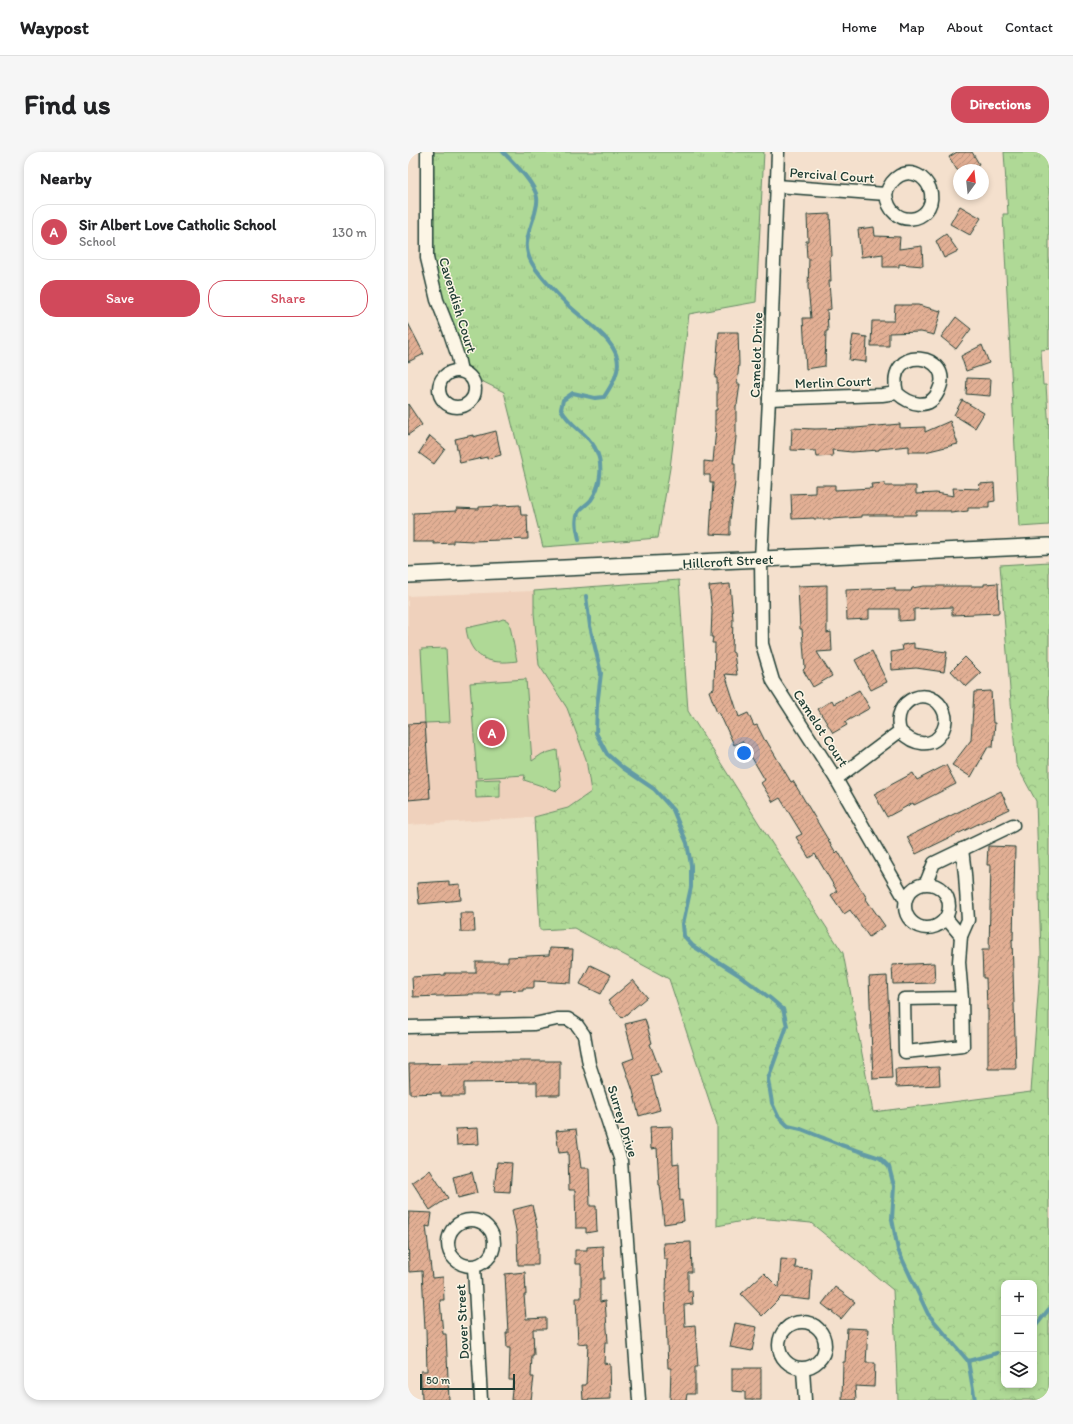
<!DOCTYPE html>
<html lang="en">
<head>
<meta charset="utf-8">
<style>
  body { margin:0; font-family:Itim,sans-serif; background:#f6f6f6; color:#202124 }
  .controls { position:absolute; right:12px; bottom:12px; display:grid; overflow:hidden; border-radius:8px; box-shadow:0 2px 6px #0003 }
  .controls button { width:36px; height:36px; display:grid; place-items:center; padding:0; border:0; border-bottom:1px solid #e0e0e0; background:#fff; color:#202124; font:20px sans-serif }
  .compass { position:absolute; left:545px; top:12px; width:36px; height:36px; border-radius:50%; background:#fff; box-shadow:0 2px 6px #0003; rotate:15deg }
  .scale { position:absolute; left:12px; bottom:10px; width:95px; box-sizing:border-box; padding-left:4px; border:2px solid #1f3d34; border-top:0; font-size:11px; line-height:14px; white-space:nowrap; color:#1f3d34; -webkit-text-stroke:3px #fcf5e5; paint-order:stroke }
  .you { position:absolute; left:336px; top:601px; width:14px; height:14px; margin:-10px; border:3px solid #fff; border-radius:50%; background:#1a73e8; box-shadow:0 0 0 6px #1a73e833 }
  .badge { display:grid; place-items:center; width:26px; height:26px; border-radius:50%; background:#d1495b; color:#fff; font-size:13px; font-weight:700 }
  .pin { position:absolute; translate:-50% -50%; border:2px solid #fff; box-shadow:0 1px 4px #0006 }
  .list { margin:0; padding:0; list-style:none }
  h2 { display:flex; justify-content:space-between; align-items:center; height:52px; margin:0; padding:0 16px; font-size:17px }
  h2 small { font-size:13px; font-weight:400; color:#757577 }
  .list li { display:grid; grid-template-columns:26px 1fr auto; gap:12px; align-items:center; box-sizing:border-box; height:56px; margin:0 8px 8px; padding:0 8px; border:1px solid #e0e0e0; border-radius:16px }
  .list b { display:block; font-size:15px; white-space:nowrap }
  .list p { margin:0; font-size:13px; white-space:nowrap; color:#757577 }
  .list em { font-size:13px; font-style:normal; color:#757577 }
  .actions { display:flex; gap:8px; padding:12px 16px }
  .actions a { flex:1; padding:9px 0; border:1px solid #d1495b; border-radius:16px; text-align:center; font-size:14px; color:#d1495b }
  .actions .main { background:#d1495b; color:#fff }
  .icon { flex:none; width:22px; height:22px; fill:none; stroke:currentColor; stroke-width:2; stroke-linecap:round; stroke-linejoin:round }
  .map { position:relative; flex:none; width:641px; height:1248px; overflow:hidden; border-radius:16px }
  header { display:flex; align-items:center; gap:24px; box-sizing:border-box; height:56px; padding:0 20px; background:#fff; border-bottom:1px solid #e0e0e0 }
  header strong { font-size:19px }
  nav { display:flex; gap:22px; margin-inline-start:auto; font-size:14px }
  .intro { display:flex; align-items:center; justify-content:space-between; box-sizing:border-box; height:96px; padding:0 24px }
  h1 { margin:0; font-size:28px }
  .button { padding:10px 18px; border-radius:16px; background:#d1495b; color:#fff; font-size:14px; font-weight:700 }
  main { display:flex; gap:24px; padding:0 24px }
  aside { flex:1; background:#fff; border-radius:16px; box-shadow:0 2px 6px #0003 }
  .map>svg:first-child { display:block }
  .built { fill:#efd1bc }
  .forest { fill:url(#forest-crowns); stroke:#678b65; fill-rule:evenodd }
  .park { fill:url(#park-tufts); stroke:#678b65 }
  .pitch { fill:#afd996; stroke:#678b65 }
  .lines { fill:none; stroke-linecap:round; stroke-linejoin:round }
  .stream { stroke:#629ba5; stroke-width:4 }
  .building { fill:url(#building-hatch); stroke:#1f3d34 }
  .minor-casing { stroke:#1f3d34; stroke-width:15 }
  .tertiary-casing { stroke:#1f3d34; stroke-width:18 }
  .minor { stroke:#fcf5e5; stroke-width:12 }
  .tertiary { stroke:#fcf5e5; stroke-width:15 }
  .labels { text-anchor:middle; stroke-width:3; stroke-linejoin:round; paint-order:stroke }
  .street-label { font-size:14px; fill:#1f3d34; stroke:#fcf5e5 }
</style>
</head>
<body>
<header>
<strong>Waypost</strong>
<nav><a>Home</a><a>Map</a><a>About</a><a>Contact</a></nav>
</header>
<div class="intro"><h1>Find us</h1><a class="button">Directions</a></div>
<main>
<aside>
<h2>Nearby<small></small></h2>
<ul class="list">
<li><span class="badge">A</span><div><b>Sir Albert Love Catholic School</b><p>School</p></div><em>130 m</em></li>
</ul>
<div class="actions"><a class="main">Save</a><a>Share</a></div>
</aside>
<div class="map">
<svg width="641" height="1248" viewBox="0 0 641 1248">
  <defs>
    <pattern id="forest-crowns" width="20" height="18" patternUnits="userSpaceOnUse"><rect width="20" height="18" fill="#afd996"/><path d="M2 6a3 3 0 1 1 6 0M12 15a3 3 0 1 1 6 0" fill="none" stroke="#96bb82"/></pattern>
    <pattern id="park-tufts" width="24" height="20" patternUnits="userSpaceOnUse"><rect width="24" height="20" fill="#afd996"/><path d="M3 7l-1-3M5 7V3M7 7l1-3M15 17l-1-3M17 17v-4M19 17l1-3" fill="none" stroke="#96bb82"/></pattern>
    <pattern id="building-hatch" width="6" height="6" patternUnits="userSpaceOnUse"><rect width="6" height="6" fill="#e2af94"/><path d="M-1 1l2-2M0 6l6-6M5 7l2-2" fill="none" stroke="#b7907a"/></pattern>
  </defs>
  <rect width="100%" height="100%" fill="#f4e0cd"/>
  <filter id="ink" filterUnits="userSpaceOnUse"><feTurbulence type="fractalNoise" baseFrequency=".025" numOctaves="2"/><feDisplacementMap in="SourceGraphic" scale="8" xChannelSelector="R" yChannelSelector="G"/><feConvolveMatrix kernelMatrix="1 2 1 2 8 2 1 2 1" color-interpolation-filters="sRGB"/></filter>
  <g filter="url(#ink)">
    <path class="built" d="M 126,439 L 126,461 L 131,513 L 159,556 L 178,607 L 183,640 L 160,656 L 126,665 L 0,673 L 0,444 Z"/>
    <path class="forest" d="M 641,410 L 641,1248 L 490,1248 L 485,1138 L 403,1071 L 350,1066 L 309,1074 L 309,972 L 261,827 L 166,776 L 132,778 L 126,665 L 160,656 L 183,640 L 178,607 L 159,556 L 131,513 L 126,461 L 126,439 L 271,428 L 280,559 L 352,673 L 435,801 L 465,960 L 623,940 L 633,802 L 628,649 L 608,612 L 592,413 ZM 596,1131 L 626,1131 L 626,1233 L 596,1233 Z"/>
    <g class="park">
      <path d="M 19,0 L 356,0 L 348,150 L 281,162 L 262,316 L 250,386 L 135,395 L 96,240 L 53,219 L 19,106 Z"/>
      <path d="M 596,0 L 641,0 L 641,197 L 633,198 L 635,233 L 638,233 L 641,278 L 641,373 L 611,375 L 595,62 L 600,62 Z"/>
      <path d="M 92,627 L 92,645 L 68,646 L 67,628 Z"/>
    </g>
    <g class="pitch">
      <path d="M 95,467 L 101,469 L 109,509 C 82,513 62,507 58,476 L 90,469 Z"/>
      <path d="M 38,496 L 42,570 L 17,571 L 13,497 Z"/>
      <path d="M 118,527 L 124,609 L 134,602 L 149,598 L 153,635 L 149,639 L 116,628 L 117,623 L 69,626 L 62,531 Z"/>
    </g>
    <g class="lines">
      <g class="stream">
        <path d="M 95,0 C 105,10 128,32 129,46 C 130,51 128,56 127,61 C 121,82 112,95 127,116 C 135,127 149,142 159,152 C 174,167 203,184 209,205 C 213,219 203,234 196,245 L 187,246 L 165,241 L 155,248 L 153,257 C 162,275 179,280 187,296 C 196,312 193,334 183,348 C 179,353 172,356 170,361 C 166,370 170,380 171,388"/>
        <path d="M 178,444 L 182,474 L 193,521 L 189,554 L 188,581 L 199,602 L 215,616 L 246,637 L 265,658 L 279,691 L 283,713 L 283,735 L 275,772 L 276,784 L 285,794 L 331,823 L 362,846 L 375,857 L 379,874 L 360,927 L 364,951 L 370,964 L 380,974 L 393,977 L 433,993 L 472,1006 L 481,1015 L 486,1034 L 484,1067 L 490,1098 L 520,1162 L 560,1209 L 567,1248"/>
        <path d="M 626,1176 L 641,1157"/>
        <path d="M 560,1209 L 589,1201"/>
      </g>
    </g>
    <g class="building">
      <path d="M 549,0 L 564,0 L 571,12 L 561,18 L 549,18 L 541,5 Z"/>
      <path d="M 552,54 L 573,66 L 562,83 L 542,72 Z"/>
      <path d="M 422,62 L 424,104 L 422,105 L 423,129 L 421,129 L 423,157 L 419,158 L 420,179 L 418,179 L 417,214 L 398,217 L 395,166 L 403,166 L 400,135 L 401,106 L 399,106 L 398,89 L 400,89 L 399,63 Z"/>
      <path d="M 466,75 L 467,84 L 492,85 L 491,97 L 514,94 L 515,114 L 491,112 L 491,115 L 475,115 L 475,102 L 453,105 L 450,77 Z"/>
      <path d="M 538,82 L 550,99 L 536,106 L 528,89 Z"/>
      <path d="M 487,153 L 510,153 L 533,159 L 526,183 L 513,180 L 481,181 L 481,194 L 463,194 L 464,169 L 486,169 Z"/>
      <path d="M 548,165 L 563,177 L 548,197 L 533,185 Z"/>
      <path d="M 0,171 L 16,202 L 0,210 Z"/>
      <path d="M 311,180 L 330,180 L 331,212 L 329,232 L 332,232 L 329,253 L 328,253 L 328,285 L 325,311 L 327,311 L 327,330 L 322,367 L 322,383 L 302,382 L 305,331 L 302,331 L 302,323 L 296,323 L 296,309 L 305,310 L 308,276 L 307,276 L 307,258 L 309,258 L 309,226 L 307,226 Z"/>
      <path d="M 445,183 L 459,185 L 458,210 L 441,208 Z"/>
      <path d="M 574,193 L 581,211 L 558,219 L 553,204 Z"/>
      <path d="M 559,226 L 583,227 L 582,244 L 558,242 Z"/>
      <path d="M 554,248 L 576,261 L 567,276 L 546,263 Z"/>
      <path d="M 0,252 L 14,273 L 0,283 Z"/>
      <path d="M 542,269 L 550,292 L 517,300 L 501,300 L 501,294 L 471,297 L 471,298 L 444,300 L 424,298 L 425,304 L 409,305 L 408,299 L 383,298 L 384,276 L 407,277 L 448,276 L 492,272 L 492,276 L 517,275 L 517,280 Z"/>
      <path d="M 88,279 L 93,303 L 79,307 L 79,305 L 52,311 L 47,287 L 65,283 L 65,285 Z"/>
      <path d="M 22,284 L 37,297 L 26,312 L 11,301 Z"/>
      <path d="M 477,331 L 477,334 L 508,334 L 508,342 L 528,341 L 546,344 L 545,336 L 572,337 L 571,332 L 586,331 L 587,349 L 581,350 L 581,356 L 560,356 L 560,359 L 543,361 L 543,359 L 508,359 L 508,363 L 454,363 L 454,365 L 423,367 L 406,367 L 406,366 L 384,367 L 383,342 L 407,341 L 407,333 L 427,333 L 427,338 L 464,336 L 463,332 Z"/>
      <path d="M 112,353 L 113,363 L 119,363 L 120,387 L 65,389 L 45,388 L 45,391 L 26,392 L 26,390 L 5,390 L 5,361 L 49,359 L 49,356 L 71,357 L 71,355 Z"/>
      <path d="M 590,431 L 591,461 L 544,463 L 544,455 L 506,457 L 506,468 L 491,469 L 491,457 L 461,457 L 461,467 L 439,468 L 438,438 L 487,436 L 487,439 L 503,439 L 504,436 L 516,434 L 576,434 L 576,432 Z"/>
      <path d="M 322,432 L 325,467 L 324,500 L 326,501 L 329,523 L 317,522 L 331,565 L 340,561 L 346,574 L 349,573 L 357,589 L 358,588 L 383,630 L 385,629 L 428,701 L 430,699 L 446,727 L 459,746 L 458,747 L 477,774 L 461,785 L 442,758 L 436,762 L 423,743 L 429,739 L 407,702 L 401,706 L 388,685 L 394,682 L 372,646 L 365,650 L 353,631 L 357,628 L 334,589 L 326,593 L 311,560 L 309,561 L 301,539 L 306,537 L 307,491 L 304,491 L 305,485 L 303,485 L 304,459 L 301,434 Z"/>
      <path d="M 419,433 L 419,481 L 423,480 L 424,499 L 409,500 L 424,524 L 405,535 L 395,518 L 397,516 L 394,477 L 392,477 L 390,434 Z"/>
      <path d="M 506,491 L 506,496 L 539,500 L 536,520 L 508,516 L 484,518 L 483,500 L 495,498 L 494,493 Z"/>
      <path d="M 464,499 L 479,530 L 463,538 L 447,508 Z"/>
      <path d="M 557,505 L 573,521 L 558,535 L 543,519 Z"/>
      <path d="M 451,538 L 462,556 L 437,570 L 439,573 L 425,581 L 410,557 L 424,548 L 426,552 Z"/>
      <path d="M 583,539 L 585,571 L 587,571 L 585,595 L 580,595 L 563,625 L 544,613 L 563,588 L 566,540 Z"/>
      <path d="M 17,571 L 22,646 L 0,648 L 0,572 Z"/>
      <path d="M 538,613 L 548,632 L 506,653 L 505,651 L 479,665 L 466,642 L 505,621 L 509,628 Z"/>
      <path d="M 593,639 L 601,657 L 508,702 L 499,685 Z"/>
      <path d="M 580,694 L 607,695 L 605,788 L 604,787 L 608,917 L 580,917 L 580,857 L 579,858 L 578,826 L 575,826 L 574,798 L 581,798 L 583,713 L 579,713 Z"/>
      <path d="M 41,729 L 41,733 L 52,732 L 53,748 L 11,752 L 9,731 Z"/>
      <path d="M 52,761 L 66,761 L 67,780 L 53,780 Z"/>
      <path d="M 142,796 L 165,797 L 163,831 L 126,829 L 126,836 L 115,836 L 115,838 L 92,839 L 92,842 L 60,842 L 60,843 L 5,845 L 4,825 L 37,823 L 37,821 L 68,821 L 68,810 L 100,810 L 100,805 L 141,803 Z"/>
      <path d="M 526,811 L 527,831 L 485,832 L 484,813 Z"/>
      <path d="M 182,813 L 203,823 L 193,842 L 172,832 Z"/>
      <path d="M 479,824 L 484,926 L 465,927 L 461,825 Z"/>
      <path d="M 225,828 L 239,845 L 214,866 L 200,849 Z"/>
      <path d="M 237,867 L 244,891 L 242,892 L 253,921 L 243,924 L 252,958 L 231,964 L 225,939 L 215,910 L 226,906 L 217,872 Z"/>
      <path d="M 65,909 L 152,909 L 152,943 L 129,943 L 129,930 L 56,931 L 56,944 L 33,944 L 33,941 L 2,942 L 1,912 L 65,911 Z"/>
      <path d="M 531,915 L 532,933 L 488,935 L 487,917 Z"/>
      <path d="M 264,974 L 265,1012 L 271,1011 L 272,1049 L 274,1048 L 276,1069 L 256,1072 L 252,1033 L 251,1033 L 249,996 L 243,997 L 242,975 Z"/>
      <path d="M 70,976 L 71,992 L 49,993 L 48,977 Z"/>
      <path d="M 168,977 L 173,1016 L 181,1016 L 182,1054 L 188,1054 L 189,1079 L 178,1081 L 178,1076 L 168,1076 L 167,1038 L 161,1038 L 160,1000 L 151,1001 L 148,979 Z"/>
      <path d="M 89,1010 L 104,1011 L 102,1040 L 86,1039 Z"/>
      <path d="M 22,1018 L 40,1046 L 22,1058 L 4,1030 Z"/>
      <path d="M 64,1020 L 69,1041 L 50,1046 L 45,1025 Z"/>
      <path d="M 124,1053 L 130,1079 L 130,1113 L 110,1113 L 109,1083 L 104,1058 Z"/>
      <path d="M 1,1060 L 24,1061 L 22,1075 L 18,1074 L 24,1126 L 35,1125 L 36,1148 L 32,1148 L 35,1182 L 38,1182 L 41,1248 L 14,1248 L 13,1219 L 19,1219 L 18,1177 L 17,1177 L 14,1119 L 1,1120 L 0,1079 Z"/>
      <path d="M 283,1090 L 284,1120 L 280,1120 L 280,1140 L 284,1139 L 285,1152 L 276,1153 L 277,1174 L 287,1173 L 290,1215 L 287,1215 L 287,1242 L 279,1242 L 278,1248 L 262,1248 L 263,1216 L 260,1216 L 257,1141 L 258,1141 L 259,1107 L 256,1107 L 255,1091 Z"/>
      <path d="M 195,1094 L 196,1127 L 192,1127 L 192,1150 L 197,1149 L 200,1190 L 197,1190 L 196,1211 L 202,1212 L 203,1247 L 175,1248 L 174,1233 L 178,1233 L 180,1191 L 170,1192 L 168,1146 L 173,1146 L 173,1112 L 167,1112 L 167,1098 L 179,1098 L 179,1095 Z"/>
      <path d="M 373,1107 L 388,1108 L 387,1116 L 404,1117 L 402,1148 L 373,1145 L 354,1164 L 333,1142 L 356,1121 L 371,1136 Z"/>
      <path d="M 117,1120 L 118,1143 L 116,1143 L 118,1167 L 138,1166 L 138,1177 L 125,1177 L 126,1203 L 124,1203 L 123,1225 L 126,1225 L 123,1248 L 103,1248 L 105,1228 L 101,1228 L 102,1196 L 99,1196 L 98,1181 L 100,1181 L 97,1122 Z"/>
      <path d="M 427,1135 L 447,1150 L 433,1167 L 414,1152 Z"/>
      <path d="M 327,1171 L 349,1175 L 344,1199 L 322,1195 Z"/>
      <path d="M 439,1176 L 460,1177 L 458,1211 L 467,1211 L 466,1235 L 447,1234 L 448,1248 L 434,1248 L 435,1210 L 437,1210 Z"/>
      <path d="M 324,1216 L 353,1216 L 353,1248 L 337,1248 L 337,1240 L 324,1239 Z"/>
    </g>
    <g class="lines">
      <g class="minor-casing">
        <g id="minor">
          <path d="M 19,0 L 19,106 L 29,148 L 41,178 L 50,205 L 53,219"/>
          <path d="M 370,0 L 361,247 L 353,407 L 354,492 L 365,529 L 428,627 L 497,747"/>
          <path d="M 369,34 L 478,42 C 483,26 497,15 513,25 C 518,29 522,35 523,41 C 527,71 482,79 478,42"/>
          <circle cx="49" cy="237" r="18"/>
          <path d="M 361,247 L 474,243 L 489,241 C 476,190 550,201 530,240 C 521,259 501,252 489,241"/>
          <path d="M 428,627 L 492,579 C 482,547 524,530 536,560 C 538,565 538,572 535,578 C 525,598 505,593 492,579"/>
          <path d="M 554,697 L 557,722 L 560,768 L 553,784 L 551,810 L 554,846 L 555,894 L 497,900 L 496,847 L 554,846"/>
          <path d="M 518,731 L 526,711 L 605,673"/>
          <circle cx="519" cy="754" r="22"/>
          <path d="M 538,766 L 553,784"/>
          <path d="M 0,875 L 126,872 L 149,867 L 160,867 L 169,873 L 176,883 L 181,912 L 213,1009 L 231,1248"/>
          <circle cx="63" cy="1091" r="23"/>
          <path d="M 66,1115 L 73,1248"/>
          <circle cx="394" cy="1193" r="23"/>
          <path d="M 395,1218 L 397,1248"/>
        </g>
      </g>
      <g class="tertiary-casing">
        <path id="tertiary" d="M 0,423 L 641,394"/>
      </g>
      <use href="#minor" class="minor"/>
      <use href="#tertiary" class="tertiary"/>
    </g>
  </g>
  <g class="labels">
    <g class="street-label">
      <text transform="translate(424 23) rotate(4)" y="5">Percival Court</text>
      <text transform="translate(50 153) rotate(73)" y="5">Cavendish Court</text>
      <text transform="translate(348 203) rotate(-88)" y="5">Camelot Drive</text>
      <text transform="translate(425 230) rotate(-2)" y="5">Merlin Court</text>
      <text transform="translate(320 409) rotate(-3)" y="5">Hillcroft Street</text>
      <text transform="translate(413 576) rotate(57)" y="5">Camelot Court</text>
      <text transform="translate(215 969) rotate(73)" y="5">Surrey Drive</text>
      <text transform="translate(54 1170) rotate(-93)" y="5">Dover Street</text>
    </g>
  </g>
</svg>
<div class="controls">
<button>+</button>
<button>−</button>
<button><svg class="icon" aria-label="layers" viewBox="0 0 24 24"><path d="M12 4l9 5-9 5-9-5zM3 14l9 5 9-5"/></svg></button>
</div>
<svg class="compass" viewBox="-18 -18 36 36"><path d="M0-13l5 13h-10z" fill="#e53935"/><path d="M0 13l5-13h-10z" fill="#757577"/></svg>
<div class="scale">50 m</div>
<div class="you"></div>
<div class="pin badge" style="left:84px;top:581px">A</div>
</div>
</main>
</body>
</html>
